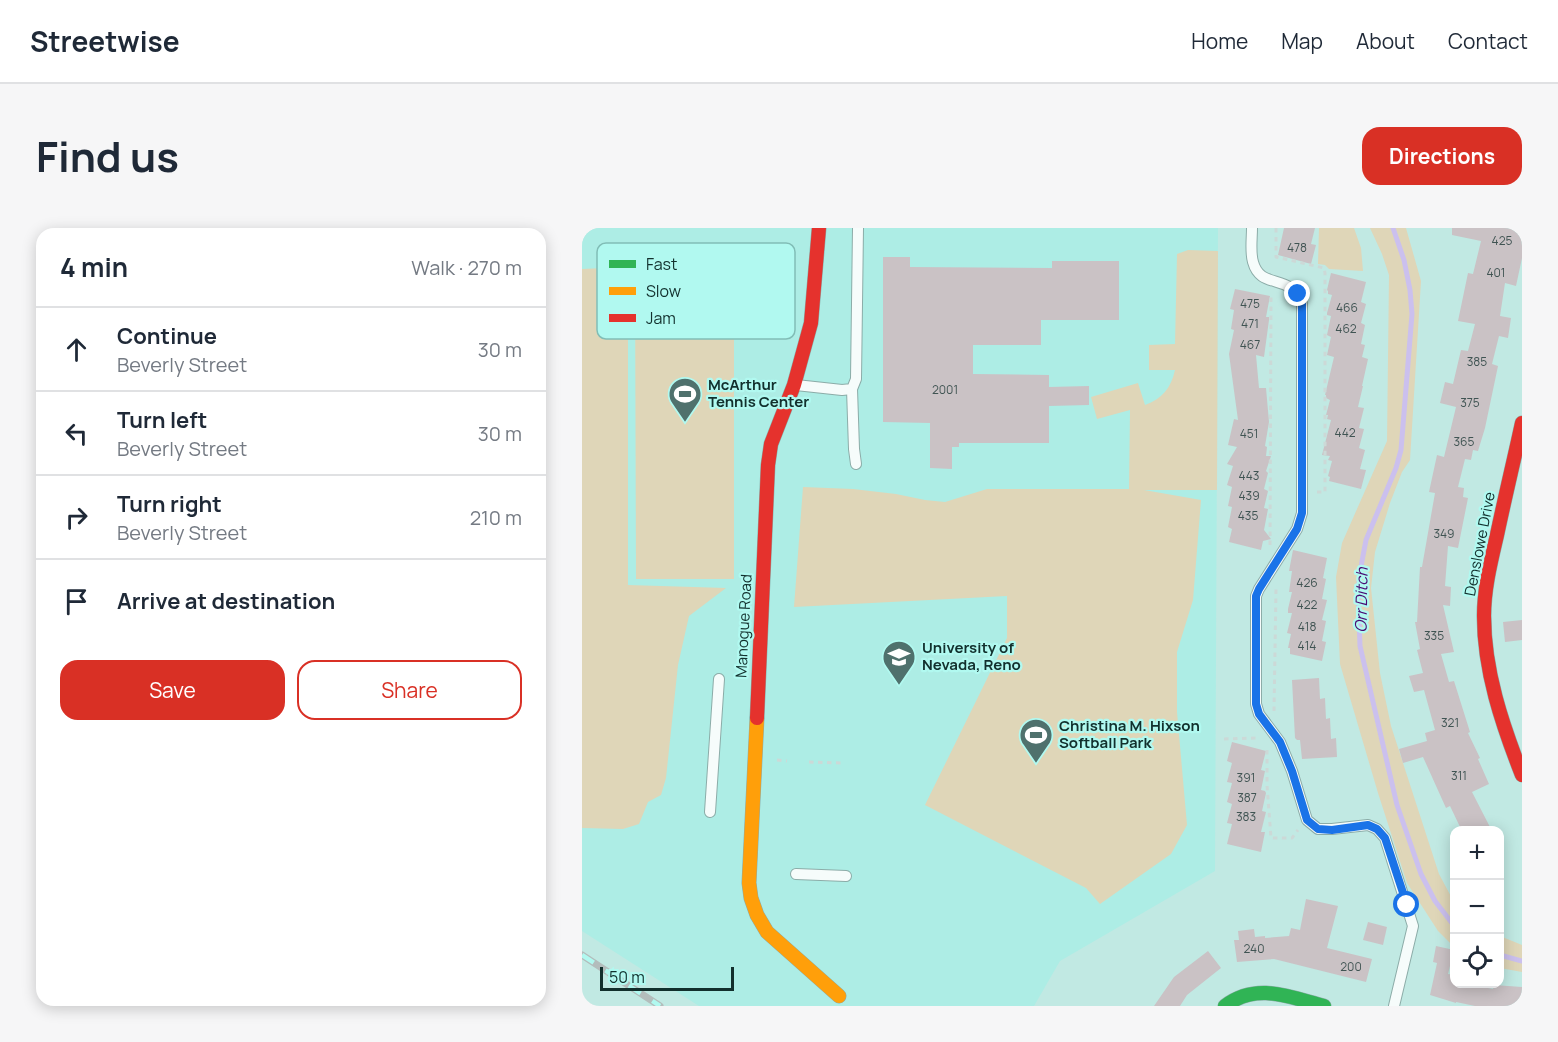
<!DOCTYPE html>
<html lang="en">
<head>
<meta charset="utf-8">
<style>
  body { margin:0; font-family:Manrope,sans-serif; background:#f6f6f7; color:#1f2937 }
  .controls { position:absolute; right:18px; bottom:18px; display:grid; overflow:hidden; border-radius:12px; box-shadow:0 3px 15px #0003 }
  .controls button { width:54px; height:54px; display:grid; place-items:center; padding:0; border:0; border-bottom:2px solid #e0e1e3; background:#fff; color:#1f2937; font:30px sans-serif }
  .scale { position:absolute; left:18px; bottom:15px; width:134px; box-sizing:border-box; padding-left:6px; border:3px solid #12302d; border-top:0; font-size:16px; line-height:21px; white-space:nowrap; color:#12302d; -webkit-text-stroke:4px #b1f9f0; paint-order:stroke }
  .stop { position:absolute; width:18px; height:18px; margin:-14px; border:4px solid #1a73e8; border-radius:50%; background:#fff }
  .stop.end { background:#1a73e8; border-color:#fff; box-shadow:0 2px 6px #0008 }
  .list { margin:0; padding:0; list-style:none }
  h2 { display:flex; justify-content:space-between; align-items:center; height:78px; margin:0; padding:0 24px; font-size:26px }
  h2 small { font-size:20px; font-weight:400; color:#747a83 }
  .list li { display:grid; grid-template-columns:39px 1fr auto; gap:18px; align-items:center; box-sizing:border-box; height:84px; padding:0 24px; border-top:2px solid #e0e1e3 }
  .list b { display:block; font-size:22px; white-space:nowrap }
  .list p { margin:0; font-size:20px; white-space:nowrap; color:#747a83 }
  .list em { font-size:20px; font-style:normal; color:#747a83 }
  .actions { display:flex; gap:12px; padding:18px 24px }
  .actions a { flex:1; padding:14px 0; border:2px solid #d93025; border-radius:18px; text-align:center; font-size:21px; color:#d93025 }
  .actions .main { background:#d93025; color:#fff }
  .icon { flex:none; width:33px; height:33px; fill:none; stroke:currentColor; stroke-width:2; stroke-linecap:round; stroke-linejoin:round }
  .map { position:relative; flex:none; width:940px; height:778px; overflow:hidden; border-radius:18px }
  header { display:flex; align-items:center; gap:36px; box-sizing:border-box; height:84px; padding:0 30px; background:#fff; border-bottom:2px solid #e0e1e3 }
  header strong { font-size:28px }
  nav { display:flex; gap:33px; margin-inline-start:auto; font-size:21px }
  .intro { display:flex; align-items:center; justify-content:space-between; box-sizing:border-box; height:144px; padding:0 36px }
  h1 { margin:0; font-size:42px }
  .button { padding:15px 27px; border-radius:18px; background:#d93025; color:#fff; font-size:21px; font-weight:700 }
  main { display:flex; gap:36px; padding:0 36px }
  aside { flex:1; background:#fff; border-radius:18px; box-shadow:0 3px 15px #0003 }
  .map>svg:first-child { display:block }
  .built { fill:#adede5 }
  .green { fill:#dfd6b8 }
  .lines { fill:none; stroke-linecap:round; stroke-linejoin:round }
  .stream { stroke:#cbc0ee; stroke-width:5 }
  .building { fill:#cac2c5 }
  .lane-casing { stroke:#8caca8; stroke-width:12 }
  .fast-casing { stroke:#8caca8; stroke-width:15 }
  .slow-casing { stroke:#8caca8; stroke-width:15 }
  .jam-casing { stroke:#8caca8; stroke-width:15 }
  .path { stroke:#ccd9d7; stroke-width:3; stroke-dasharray:4.5 4.5; stroke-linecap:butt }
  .lane { stroke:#f6fcfb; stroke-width:10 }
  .fast { stroke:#30b455; stroke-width:14 }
  .slow { stroke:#ff9f0a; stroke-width:14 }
  .jam { stroke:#e5322d; stroke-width:14 }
  .rail-casing { stroke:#b3bdbc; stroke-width:7 }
  .rail { stroke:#b1f9f0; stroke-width:4.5; stroke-dasharray:14; stroke-linecap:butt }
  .route { stroke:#1a73e8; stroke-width:8 }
  .labels { text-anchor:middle; stroke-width:4.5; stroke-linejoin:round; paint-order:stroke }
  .number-label { font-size:12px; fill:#405453 }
  .poi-label { font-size:15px; font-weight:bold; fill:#12302d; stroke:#b1f9f0; text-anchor:start }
  .street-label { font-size:15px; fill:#12302d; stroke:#b1f9f0 }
  .water-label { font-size:16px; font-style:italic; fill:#4a0b72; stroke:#b1f9f0 }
  .key { fill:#b1f9f0; stroke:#81bdb6; stroke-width:1.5 }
  .key-label { font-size:16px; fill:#12302d }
</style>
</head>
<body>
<header>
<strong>Streetwise</strong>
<nav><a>Home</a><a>Map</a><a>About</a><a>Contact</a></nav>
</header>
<div class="intro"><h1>Find us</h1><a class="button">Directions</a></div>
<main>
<aside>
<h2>4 min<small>Walk · 270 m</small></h2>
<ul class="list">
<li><svg class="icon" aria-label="ahead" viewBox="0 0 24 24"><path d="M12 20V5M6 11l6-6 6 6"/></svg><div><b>Continue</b><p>Beverly Street</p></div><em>30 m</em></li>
<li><svg class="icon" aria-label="left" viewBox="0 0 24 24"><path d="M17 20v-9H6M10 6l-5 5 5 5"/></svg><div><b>Turn left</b><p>Beverly Street</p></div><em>30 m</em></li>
<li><svg class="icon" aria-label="right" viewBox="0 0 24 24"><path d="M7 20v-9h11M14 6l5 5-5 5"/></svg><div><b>Turn right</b><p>Beverly Street</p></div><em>210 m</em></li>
<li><svg class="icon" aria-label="arrive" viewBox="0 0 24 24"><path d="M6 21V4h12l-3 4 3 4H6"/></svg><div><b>Arrive at destination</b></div></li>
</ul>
<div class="actions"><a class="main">Save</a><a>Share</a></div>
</aside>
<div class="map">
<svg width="940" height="778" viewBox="0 0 940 778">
  <rect width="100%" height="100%" fill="#c1e9e3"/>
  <path class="built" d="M 0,0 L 636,0 L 633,643 L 478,733 L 452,778 L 117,778 L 0,703 Z"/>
  <g class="green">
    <path d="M 737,0 L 772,0 L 779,20 L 781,43 L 747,41 L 743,37 L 736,36 Z"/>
    <path d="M 788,0 L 824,0 L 839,53 L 828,232 L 820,244 L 808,275 L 793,324 L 789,360 L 798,445 L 809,498 L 857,646 L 872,674 L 872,719 L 856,703 L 825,655 L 796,565 L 758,436 L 754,349 L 760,315 L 805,213 L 807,47 L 800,26 Z"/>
    <path d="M 606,22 L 636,23 L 635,262 L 562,262 L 619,272 L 611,372 L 595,424 L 595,484 L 605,597 L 589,626 L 518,676 L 504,660 L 343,577 L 425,410 L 425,368 L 212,379 L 221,259 L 271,261 L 314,266 L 343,272 L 363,274 L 405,261 L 547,261 L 548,182 L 515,191 L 509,169 L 556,155 L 563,177 C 580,171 589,160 593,142 L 567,142 L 567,117 L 593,116 L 595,26 Z"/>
    <path d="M 46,39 L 46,357 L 144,360 L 107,388 L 96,437 L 84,550 L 79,567 L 66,574 L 57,596 L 41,601 L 0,600 L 0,41 Z"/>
    <path d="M 53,40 L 152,40 L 152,351 L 54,351 Z"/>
    <path d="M 918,708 L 940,717 L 940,744 L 918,740 Z"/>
  </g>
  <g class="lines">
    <g class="stream">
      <path d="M 811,0 L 822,32 L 828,62 L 830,86 L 819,222 L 814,240 L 784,312 L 780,333 L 776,361 L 778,418 L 815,577 L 839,646 L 853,673 L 873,699"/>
      <path d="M 918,727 L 940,733"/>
    </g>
  </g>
  <g class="building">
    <path d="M 702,0 L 733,0 L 729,16 L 734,17 L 729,36 L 696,27 Z"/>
    <path d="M 870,0 L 940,0 L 940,30 L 934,58 L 923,55 L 918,88 L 929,90 L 926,110 L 917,108 L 910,136 L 916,138 L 903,200 L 896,223 L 891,222 L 889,232 L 883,231 L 876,259 L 882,260 L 881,269 L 886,270 L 876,320 L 866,318 L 863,358 L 869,359 L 868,378 L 861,377 L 872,424 L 859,426 L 867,454 L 872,453 L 888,504 L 886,505 L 898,530 L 896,531 L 907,556 L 890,564 L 910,603 L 880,603 L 868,578 L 864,580 L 841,529 L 821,535 L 817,521 L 845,513 L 843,505 L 853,502 L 842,462 L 832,464 L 827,448 L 841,445 L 835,422 L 838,421 L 833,394 L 835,394 L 838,339 L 840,339 L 853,265 L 847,264 L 855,227 L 862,229 L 874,179 L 858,175 L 863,154 L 871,156 L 879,122 L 886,123 L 893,96 L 876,93 L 886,45 L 891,46 L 899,13 L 870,7 Z"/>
    <path d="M 301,29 L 328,29 L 328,39 L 470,40 L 470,33 L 537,33 L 537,92 L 459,92 L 459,117 L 391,117 L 391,146 L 467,147 L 467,159 L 507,158 L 507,177 L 467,178 L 467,215 L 377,215 L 377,219 L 370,219 L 370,241 L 348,240 L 348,195 L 301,194 Z"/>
    <path d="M 749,45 L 784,54 L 779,74 L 784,76 L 779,95 L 783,97 L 779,116 L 783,117 L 780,129 L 786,131 L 780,158 L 781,158 L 776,179 L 782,180 L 777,200 L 782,201 L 777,220 L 783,222 L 778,241 L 784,242 L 779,261 L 747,253 L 748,249 L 746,248 L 750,233 L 746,232 L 748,228 L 740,227 L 749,192 L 745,191 L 746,187 L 744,187 L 748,172 L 744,170 L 744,167 L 743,167 L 752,129 L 745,127 L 749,109 L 745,107 L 749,88 L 745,87 L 745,85 L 750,67 L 746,66 L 746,63 L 745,62 Z"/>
    <path d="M 653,61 L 688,68 L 684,89 L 687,89 L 687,92 L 682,129 L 674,127 L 677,160 L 684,160 L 687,194 L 683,218 L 685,219 L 684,228 L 689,228 L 684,243 L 686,245 L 682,261 L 686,263 L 682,280 L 686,281 L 682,302 L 689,311 L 681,313 L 679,322 L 647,314 L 650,301 L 646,299 L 650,279 L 646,278 L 650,259 L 645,257 L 651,238 L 645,236 L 655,219 L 646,217 L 652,191 L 656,192 L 647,126 L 652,102 L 649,101 L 652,82 L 648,81 Z"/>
    <path d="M 711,322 L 745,330 L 741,350 L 744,351 L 740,371 L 745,372 L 740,392 L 744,393 L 740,413 L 744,414 L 740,433 L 708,426 L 708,420 L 706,420 L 709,406 L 705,405 L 710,385 L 706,385 L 706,381 L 710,364 L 707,364 L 710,343 L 707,343 Z"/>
    <path d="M 940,392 L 940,412 L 923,414 L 921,394 Z"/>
    <path d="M 737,450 L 738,471 L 743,470 L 744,491 L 748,490 L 749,511 L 754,510 L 755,529 L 720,531 L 718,512 L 715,512 L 713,510 L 710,452 Z"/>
    <path d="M 650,514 L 684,523 L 679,542 L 683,543 L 679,562 L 683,563 L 684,565 L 680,583 L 684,584 L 679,604 L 683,604 L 679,624 L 645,616 L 650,596 L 645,595 L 650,576 L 645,574 L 650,555 L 645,554 L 650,535 L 645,533 Z"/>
    <path d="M 724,671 L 756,678 L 745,720 L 790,731 L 784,754 L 692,731 L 655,734 L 652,712 L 657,712 L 656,703 L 672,701 L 673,709 L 683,708 L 683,710 L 707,708 L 709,700 L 718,702 Z"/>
    <path d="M 786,694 L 805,699 L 801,717 L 781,712 Z"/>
    <path d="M 854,718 L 872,722 L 866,746 L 873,747 L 873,756 L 886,756 L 911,761 L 912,757 L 940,759 L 940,778 L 893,778 L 874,774 L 874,775 L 848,767 L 855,735 L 851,734 Z"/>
    <path d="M 626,723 L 639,740 L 605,767 L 598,778 L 572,778 L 592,749 Z"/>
  </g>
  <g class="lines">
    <g class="lane-casing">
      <g id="lane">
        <path d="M 670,0 C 670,11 668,24 671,34 C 677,56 695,50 709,60 C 715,64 717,70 720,76 L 720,285 L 715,301 L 677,361 L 674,368 L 674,476 L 677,486 L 698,514 L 710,543 L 725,592 L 736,601 L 750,601 L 786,597 L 795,601 L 803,610 L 831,698 L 812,778"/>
        <path d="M 214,157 L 260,162 L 270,161 L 274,151 L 276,0"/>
        <path d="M 270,161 L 272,221 L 274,236"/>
        <path d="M 128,584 L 137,451"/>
        <path d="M 214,646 L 264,648"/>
      </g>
    </g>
    <g class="fast-casing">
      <path id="fast" d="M 643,778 C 675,754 707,769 742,778"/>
    </g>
    <g class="slow-casing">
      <path id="slow" d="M 175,490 L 167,655 L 169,670 L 175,687 L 185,704 L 257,768"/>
    </g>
    <g class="jam-casing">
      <g id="jam">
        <path d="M 940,195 C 932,232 923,269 915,307 C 909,333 902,360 902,388 C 902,443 920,496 940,547"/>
        <path d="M 175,490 L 186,237 L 189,216 L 212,157 L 229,95 L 237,0"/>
      </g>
    </g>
    <g class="path">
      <path d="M 694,0 L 694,29 L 742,40 L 743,45 L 743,264 L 735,264"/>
      <path d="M 688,317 L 689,66"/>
      <path d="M 692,483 L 694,361"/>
      <path d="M 642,511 L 677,510"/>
      <path d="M 685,522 L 685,557 L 689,610 L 710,610 L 716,602"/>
      <path d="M 195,532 L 205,533"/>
      <path d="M 227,534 L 259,535"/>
      <path d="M 0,772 L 10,778"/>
    </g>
    <use href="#lane" class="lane"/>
    <use href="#fast" class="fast"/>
    <use href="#slow" class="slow"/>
    <use href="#jam" class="jam"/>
    <g class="rail-casing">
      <path id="rail" d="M 0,727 L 78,778"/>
    </g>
    <use href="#rail" class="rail"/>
  </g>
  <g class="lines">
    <path class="route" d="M 716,66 L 720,76 L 720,285 L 715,301 L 677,361 L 674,368 L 674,476 L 677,486 L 698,514 L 710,543 L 725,592 L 736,601 L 750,602 L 786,597 L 795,601 L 803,610 L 825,677"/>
  </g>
  <defs>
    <g id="stadium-pin" transform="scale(1.725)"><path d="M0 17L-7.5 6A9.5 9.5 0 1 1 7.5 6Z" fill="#4f716d" stroke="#b1f9f0"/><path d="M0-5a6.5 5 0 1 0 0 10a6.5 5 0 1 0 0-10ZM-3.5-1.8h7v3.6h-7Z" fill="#fff"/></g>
    <g id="university-pin" transform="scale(1.725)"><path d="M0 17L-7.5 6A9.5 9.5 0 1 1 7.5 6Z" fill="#4f716d" stroke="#b1f9f0"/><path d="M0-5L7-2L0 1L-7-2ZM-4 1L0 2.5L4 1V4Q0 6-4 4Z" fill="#fff"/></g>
  </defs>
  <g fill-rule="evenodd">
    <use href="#stadium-pin" x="103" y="166"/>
    <use href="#university-pin" x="317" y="429"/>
    <use href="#stadium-pin" x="454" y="507"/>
  </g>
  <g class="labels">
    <g class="number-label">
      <text x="920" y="17">425</text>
      <text x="715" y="24">478</text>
      <text x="914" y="49">401</text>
      <text x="668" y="80">475</text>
      <text x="765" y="84">466</text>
      <text x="668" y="100">471</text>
      <text x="764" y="105">462</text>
      <text x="668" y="121">467</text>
      <text x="895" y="138">385</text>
      <text x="363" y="166">2001</text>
      <text x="888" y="179">375</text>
      <text x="763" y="209">442</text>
      <text x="667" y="210">451</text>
      <text x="882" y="218">365</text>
      <text x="667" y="252">443</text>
      <text x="667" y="272">439</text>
      <text x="666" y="292">435</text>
      <text x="862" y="310">349</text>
      <text x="725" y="359">426</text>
      <text x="725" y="381">422</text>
      <text x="725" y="403">418</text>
      <text x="852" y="412">335</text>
      <text x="725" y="422">414</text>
      <text x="868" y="499">321</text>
      <text x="877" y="552">311</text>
      <text x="664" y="554">391</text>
      <text x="665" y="574">387</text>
      <text x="664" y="593">383</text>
      <text x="672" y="725">240</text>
      <text x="769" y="743">200</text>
    </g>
    <g class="poi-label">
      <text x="126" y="162">McArthur<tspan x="126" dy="17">Tennis Center</tspan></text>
      <text x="340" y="425">University of<tspan x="340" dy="17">Nevada, Reno</tspan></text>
      <text x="477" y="503">Christina M. Hixson<tspan x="477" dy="17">Softball Park</tspan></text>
    </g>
    <g class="street-label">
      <text transform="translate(898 316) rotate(-79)" y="5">Denslowe Drive</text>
      <text transform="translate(162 398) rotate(-87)" y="5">Manogue Road</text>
    </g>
    <g class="water-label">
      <text transform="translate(779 372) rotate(-89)" y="6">Orr Ditch</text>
    </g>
  </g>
  <rect x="15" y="15" width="198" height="96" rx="9" class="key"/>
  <rect x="27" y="32" width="27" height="8" fill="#30b455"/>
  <rect x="27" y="59" width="27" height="8" fill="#ff9f0a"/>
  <rect x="27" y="86" width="27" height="8" fill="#e5322d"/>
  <g class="key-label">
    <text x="64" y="42">Fast</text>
    <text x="64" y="69">Slow</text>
    <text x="64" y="96">Jam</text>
  </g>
</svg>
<div class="controls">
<button>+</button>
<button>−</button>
<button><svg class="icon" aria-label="locate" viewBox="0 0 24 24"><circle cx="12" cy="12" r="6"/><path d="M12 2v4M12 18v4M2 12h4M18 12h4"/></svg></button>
</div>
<div class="scale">50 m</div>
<div class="stop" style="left:825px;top:677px"></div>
<div class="stop end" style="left:716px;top:66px"></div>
</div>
</main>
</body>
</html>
